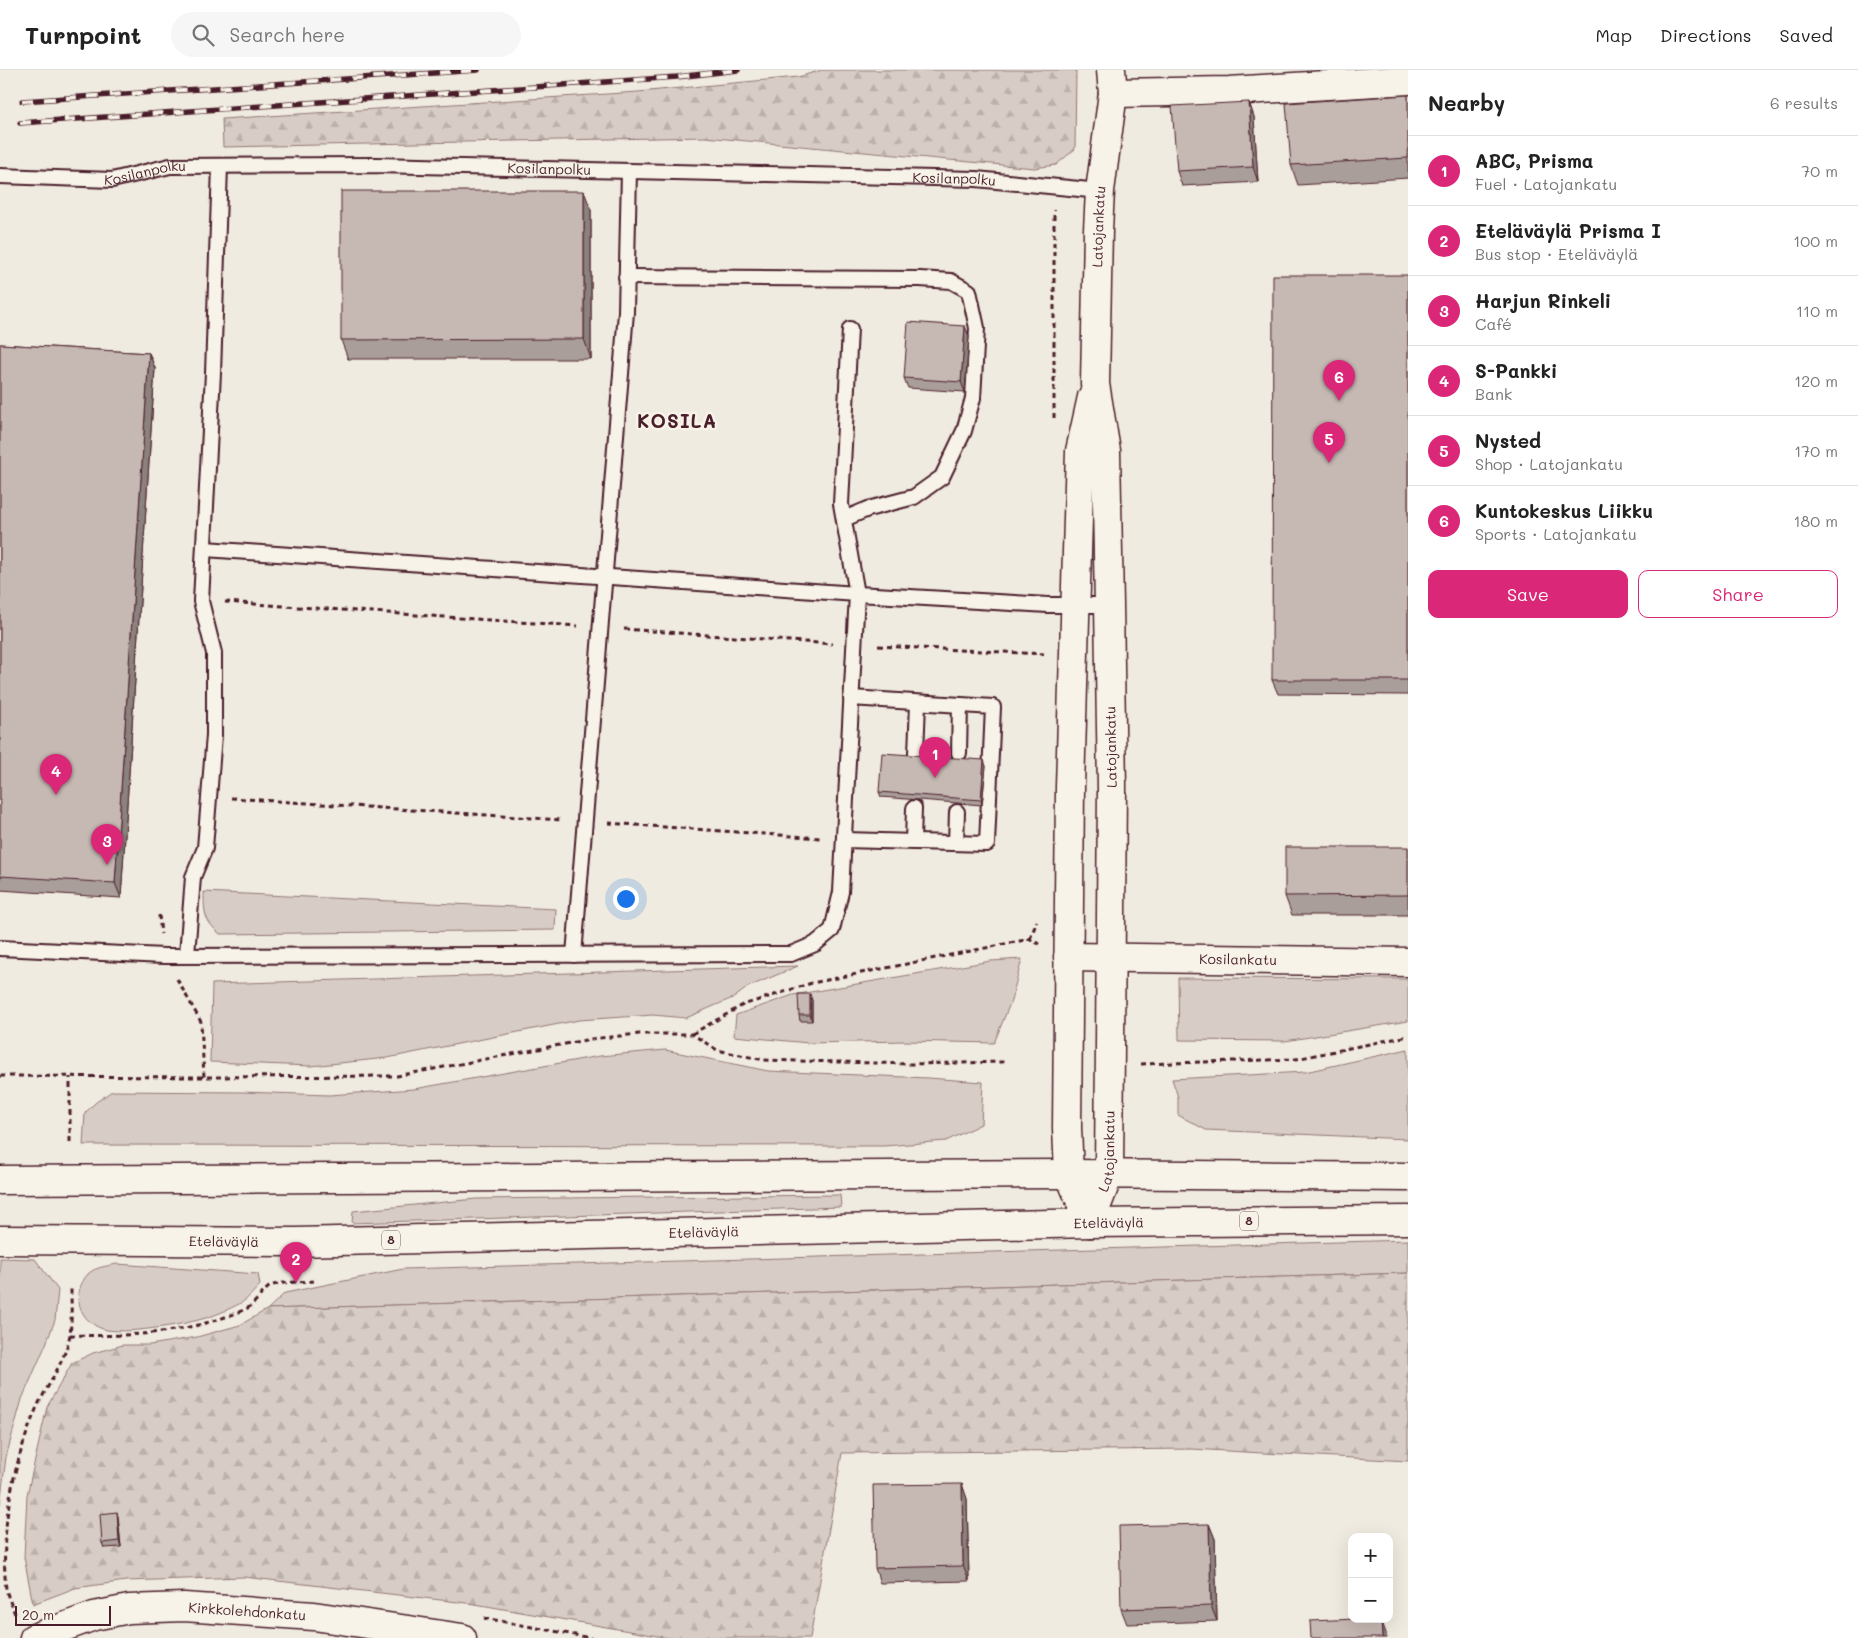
<!DOCTYPE html>
<html lang="en">
<head>
<meta charset="utf-8">
<style>
  body { margin:0; font-family:Mali,sans-serif; background:#f6f6f6; color:#222 }
  .controls { position:absolute; right:15px; bottom:15px; display:grid; overflow:hidden; border-radius:10px; box-shadow:0 5px 20px #0002 }
  .controls button { width:45px; height:45px; display:grid; place-items:center; padding:0; border:0; border-bottom:1px solid #e0e0e0; background:#fff; color:#222; font:25px sans-serif }
  .scale { position:absolute; left:15px; bottom:12px; width:96px; box-sizing:border-box; padding-left:5px; border:2px solid #4a1f2b; border-top:0; font-size:14px; line-height:18px; white-space:nowrap; color:#4a1f2b; -webkit-text-stroke:4px #f7f3e8; paint-order:stroke }
  .you { position:absolute; left:625px; top:828px; width:18px; height:18px; margin:-12px; border:4px solid #fff; border-radius:50%; background:#1a73e8; box-shadow:0 0 0 8px #1a73e833 }
  .badge { display:grid; place-items:center; width:32px; height:32px; border-radius:50%; background:#db2777; color:#fff; font-size:16px; font-weight:700 }
  .pin { position:absolute; translate:-50% -41px; filter:drop-shadow(0 1px 2px #0008) }
  .pin::after { content:''; position:absolute; top:26px; width:18px; height:15px; background:inherit; clip-path:polygon(0 0,100% 0,50% 100%) }
  .list { margin:0; padding:0; list-style:none }
  h2 { display:flex; justify-content:space-between; align-items:center; height:65px; margin:0; padding:0 20px; font-size:21px }
  h2 small { font-size:16px; font-weight:400; color:#767676 }
  .list li { display:grid; grid-template-columns:32px 1fr auto; gap:15px; align-items:center; box-sizing:border-box; height:70px; padding:0 20px; border-top:1px solid #e0e0e0 }
  .list b { display:block; font-size:19px; white-space:nowrap }
  .list p { margin:0; font-size:16px; white-space:nowrap; color:#767676 }
  .list em { font-size:16px; font-style:normal; color:#767676 }
  .actions { display:flex; gap:10px; padding:15px 20px }
  .actions a { flex:1; padding:11px 0; border:1px solid #db2777; border-radius:10px; text-align:center; font-size:18px; color:#db2777 }
  .actions .main { background:#db2777; color:#fff }
  .icon { flex:none; width:28px; height:28px; fill:none; stroke:currentColor; stroke-width:2; stroke-linecap:round; stroke-linejoin:round }
  .map { position:relative; flex:none; width:1408px; height:1568px; overflow:hidden }
  header { display:flex; align-items:center; gap:30px; box-sizing:border-box; height:70px; padding:0 25px; background:#fff; border-bottom:1px solid #e0e0e0 }
  header strong { font-size:24px }
  nav { display:flex; gap:28px; margin-inline-start:auto; font-size:18px }
  .search { width:350px; height:45px; background:#f6f6f6; display:flex; align-items:center; gap:12px; box-sizing:border-box; padding:0 18px; border-radius:28px; color:#767676; font-size:19px }
  main { display:flex }
  aside { flex:1; background:#fff }
  .map>svg:first-child { display:block }
  .green { fill:#d8cdc6; stroke:#917678 }
  .forest { fill:url(#forest-firs); stroke:#917678 }
  .lines { fill:none; stroke-linecap:round; stroke-linejoin:round }
  .service-casing { stroke:#4a1f2b; stroke-width:18 }
  .minor-casing { stroke:#4a1f2b; stroke-width:31 }
  .trunk-casing { stroke:#4a1f2b; stroke-width:31 }
  .path { stroke:#4a1f2b; stroke-width:3; stroke-dasharray:5 4; stroke-linecap:butt }
  .service { stroke:#f7f3e8; stroke-width:14 }
  .minor { stroke:#f7f3e8; stroke-width:28 }
  .trunk { stroke:#f7f3e8; stroke-width:28 }
  .rail-casing { stroke:#4a1f2b; stroke-width:5.5 }
  .rail { stroke:#f7f3e8; stroke-width:4; stroke-dasharray:11; stroke-linecap:butt }
  .wall { fill:#aa9e9a; stroke:#4a1f2b }
  .shaded-wall { fill:#8b817d; stroke:#4a1f2b }
  .building { fill:#c6b8b3; stroke:#4a1f2b }
  .labels { text-anchor:middle; stroke-width:5; stroke-linejoin:round; paint-order:stroke }
  .shield { fill:#f7f3e8; stroke:#7e5f64; stroke-width:1 }
  .shield-label { font-size:12px; font-weight:bold; fill:#4a1f2b }
  .street-label { font-size:14px; fill:#4a1f2b; stroke:#f7f3e8 }
  .district-label { font-size:19px; font-weight:bold; letter-spacing:1px; fill:#4a1f2b; stroke:#f7f3e8 }
</style>
</head>
<body>
<header>
<strong>Turnpoint</strong>
<div class="search"><svg class="icon" aria-label="search" viewBox="0 0 24 24"><circle cx="10" cy="10" r="6"/><path d="M15 15l6 6"/></svg>Search here</div>
<nav><a>Map</a><a>Directions</a><a>Saved</a></nav>
</header>
<main>
<div class="map">
<svg width="1408" height="1568" viewBox="0 0 1408 1568">
  <defs>
    <pattern id="forest-firs" width="22" height="20" patternUnits="userSpaceOnUse" patternTransform="scale(1.25)"><rect width="22" height="20" fill="#d8cdc6"/><path d="M5 1l3.5 6h-7zM16 11l3.5 6h-7z" fill="#bbb0aa"/></pattern>
  </defs>
  <rect width="100%" height="100%" fill="#f0ebe0"/>
  <filter id="ink" filterUnits="userSpaceOnUse"><feTurbulence type="fractalNoise" baseFrequency=".02" numOctaves="2"/><feDisplacementMap in="SourceGraphic" scale="10" xChannelSelector="R" yChannelSelector="G"/><feConvolveMatrix kernelMatrix="1 2 1 2 8 2 1 2 1" color-interpolation-filters="sRGB"/></filter>
  <g filter="url(#ink)">
    <g class="green">
      <path d="M 204,822 L 556,839 L 555,860 L 220,864 C 204,850 204,843 204,822 Z"/>
      <path d="M 1022,889 L 1011,931 L 994,973 L 905,971 L 809,973 L 734,966 L 736,945 L 793,925 L 991,891 Z"/>
      <path d="M 798,896 L 748,917 L 735,927 L 686,948 L 653,945 L 579,950 L 387,988 L 311,996 L 210,992 L 212,914 Z"/>
      <path d="M 1178,908 L 1408,909 L 1408,951 L 1285,971 L 1179,970 Z"/>
      <path d="M 1408,979 L 1408,1069 L 1206,1060 L 1178,1045 L 1178,1027 L 1172,1009 L 1305,1002 Z"/>
      <path d="M 665,980 L 768,1001 L 928,1008 L 983,1012 L 981,1054 L 946,1071 L 884,1076 L 83,1075 L 85,1043 L 95,1033 L 112,1021 L 242,1022 L 329,1025 L 414,1019 L 600,986 Z"/>
      <path d="M 840,1125 L 841,1137 L 352,1153 L 353,1141 L 476,1129 Z"/>
      <path d="M 1408,1170 L 1408,1203 L 268,1239 L 285,1223 L 403,1199 Z"/>
      <path d="M 0,1188 L 35,1189 L 58,1220 L 55,1250 L 46,1274 L 22,1329 L 6,1387 L 0,1435 Z"/>
      <path d="M 117,1194 L 258,1204 L 260,1215 C 254,1221 248,1229 241,1233 C 229,1239 215,1246 202,1249 C 182,1255 122,1265 103,1259 C 79,1251 70,1224 88,1204 C 95,1197 108,1196 117,1194 Z"/>
    </g>
    <g class="forest">
      <path d="M 822,0 L 1076,0 L 1075,79 L 1056,95 L 1034,98 L 705,67 L 223,77 L 222,49 L 638,22 L 798,7 Z"/>
      <path d="M 1408,1203 L 1408,1391 L 1191,1379 L 842,1383 L 810,1568 L 669,1568 L 475,1534 L 244,1507 L 126,1511 L 75,1518 L 33,1534 L 24,1487 L 27,1425 L 47,1337 L 72,1293 L 93,1283 L 123,1275 L 150,1275 L 197,1267 L 240,1255 L 268,1239 Z"/>
    </g>
    <g class="lines">
      <g class="service-casing">
        <g id="service">
          <path id="s1" d="M 0,106 L 112,110 L 170,96 L 376,95 L 976,109 L 1100,121"/>
          <path d="M 626,207 L 920,209 L 951,211 L 969,221 L 977,258 L 973,328 L 964,361 L 942,407 L 914,427 L 868,439 L 844,449"/>
          <path d="M 205,479 L 857,524 L 1048,535 L 1109,535"/>
          <path d="M 916,683 L 918,633"/>
          <path d="M 959,683 L 960,635"/>
          <path d="M 845,770 L 987,774 L 993,637 L 851,628"/>
          <path d="M 913,772 L 914,738"/>
          <path d="M 956,773 L 957,742"/>
          <path d="M 0,878 L 164,886 L 791,884 L 815,874 L 832,860 L 841,822 L 857,524 L 841,434 L 850,259"/>
          <path d="M 187,885 L 193,807 L 205,778 L 214,665 L 214,583 L 201,531 L 213,303 L 220,96"/>
          <path d="M 574,885 L 626,242 L 629,101"/>
        </g>
      </g>
      <g class="minor-casing">
        <g id="minor">
          <path d="M 1113,23 L 1229,21 L 1408,10"/>
          <path id="s2" d="M 1068,887 L 1408,892"/>
          <path id="s3" d="M 1090,1153 L 1109,1104 L 1112,718 L 1109,535 L 1106,381 L 1095,314 L 1098,160 L 1100,121 L 1113,23 L 1111,0"/>
          <path d="M 1090,1153 L 1069,1104 L 1067,1058 L 1070,717 L 1080,381 L 1092,327"/>
          <path id="s4" d="M 34,1568 L 94,1546 L 129,1539 L 184,1537 L 314,1546 L 462,1568"/>
        </g>
      </g>
      <g class="trunk-casing">
        <g id="trunk">
          <path d="M 0,1110 L 1069,1104 L 1408,1107"/>
          <path id="s5" d="M 0,1170 L 296,1172 L 1090,1153 L 1408,1150"/>
        </g>
      </g>
      <g class="path">
        <path d="M 1054,348 L 1054,140"/>
        <path d="M 225,532 L 578,556"/>
        <path d="M 624,559 L 832,574"/>
        <path d="M 878,576 L 1044,584"/>
        <path d="M 231,728 L 562,750"/>
        <path d="M 608,753 L 821,768"/>
        <path d="M 159,845 L 161,864"/>
        <path d="M 1030,869 L 1037,851"/>
        <path d="M 177,909 L 201,952 L 204,1007"/>
        <path d="M 692,964 L 743,935 L 812,913 L 1030,869 L 1039,874"/>
        <path d="M 1141,994 L 1296,989 L 1408,966"/>
        <path d="M 0,1006 L 204,1007 L 397,1006 L 591,969 L 639,964 L 692,964 L 717,980 L 764,990 L 911,994 L 1004,992"/>
        <path d="M 70,1072 L 70,1007"/>
        <path d="M 70,1265 C 133,1267 185,1264 244,1240 C 254,1236 260,1224 269,1217 C 275,1212 304,1212 314,1211"/>
        <path d="M 15,1544 C 12,1536 8,1528 6,1519 C 0,1458 13,1393 37,1337 C 48,1314 66,1290 70,1264 C 72,1250 71,1233 71,1218"/>
        <path d="M 484,1548 L 591,1568"/>
      </g>
      <use href="#service" class="service"/>
      <use href="#minor" class="minor"/>
      <use href="#trunk" class="trunk"/>
      <g class="rail-casing">
        <g id="rail">
          <path d="M 22,31 L 478,0"/>
          <path d="M 20,53 L 677,7 L 738,0"/>
        </g>
      </g>
      <use href="#rail" class="rail"/>
    </g>
    <g class="wall">
      <path d="M 1408,25 L 1408,108 L 1298,115 L 1291,95 Z"/>
      <path d="M 1249,32 L 1254,47 L 1258,112 L 1182,116 L 1177,101 Z"/>
      <path d="M 591,140 L 591,289 L 348,289 L 341,270 Z"/>
      <path d="M 1408,205 L 1408,625 L 1278,624 L 1272,610 Z"/>
      <path d="M 969,266 L 965,322 L 908,318 L 904,308 Z"/>
      <path d="M 0,274 L 149,283 L 155,298 L 121,828 L 0,820 Z"/>
      <path d="M 986,696 L 982,735 L 881,727 L 879,722 Z"/>
      <path d="M 1408,777 L 1408,845 L 1292,845 L 1285,826 Z"/>
      <path d="M 812,930 L 812,951 L 800,951 L 799,945 Z"/>
      <path d="M 962,1414 L 967,1429 L 969,1511 L 880,1513 L 875,1498 Z"/>
      <path d="M 117,1442 L 118,1447 L 121,1477 L 104,1478 L 102,1473 Z"/>
      <path d="M 1209,1454 L 1215,1469 L 1217,1551 L 1127,1554 L 1121,1539 Z"/>
    </g>
    <g class="shaded-wall">
      <path d="M 1249,32 L 1254,47 L 1258,112 L 1253,97 Z"/>
      <path d="M 584,121 L 591,140 L 591,289 L 584,269 Z"/>
      <path d="M 965,256 L 969,266 L 965,322 L 961,312 Z"/>
      <path d="M 149,283 L 155,298 L 121,828 L 115,813 Z"/>
      <path d="M 984,690 L 986,696 L 982,735 L 981,730 Z"/>
      <path d="M 810,924 L 812,930 L 812,951 L 810,945 Z"/>
      <path d="M 962,1414 L 967,1429 L 969,1511 L 963,1496 Z"/>
      <path d="M 117,1442 L 118,1447 L 121,1477 L 119,1471 Z"/>
      <path d="M 1209,1454 L 1215,1469 L 1217,1551 L 1211,1536 Z"/>
      <path d="M 1381,1549 L 1386,1563 L 1387,1568 L 1382,1568 Z"/>
    </g>
    <g class="building">
      <path d="M 1408,25 L 1408,88 L 1291,95 L 1286,33 Z"/>
      <path d="M 1249,32 L 1253,97 L 1177,101 L 1172,36 Z"/>
      <path d="M 341,121 L 584,121 L 584,269 L 341,270 Z"/>
      <path d="M 1273,205 L 1408,205 L 1408,610 L 1272,610 Z"/>
      <path d="M 908,252 L 965,256 L 961,312 L 904,308 Z"/>
      <path d="M 0,274 L 149,283 L 115,813 L 0,806 Z"/>
      <path d="M 882,683 L 984,690 L 981,730 L 879,722 Z"/>
      <path d="M 1285,777 L 1408,777 L 1408,825 L 1285,826 Z"/>
      <path d="M 798,924 L 810,924 L 810,945 L 799,945 Z"/>
      <path d="M 962,1414 L 963,1496 L 875,1498 L 873,1415 Z"/>
      <path d="M 117,1442 L 119,1471 L 102,1473 L 100,1444 Z"/>
      <path d="M 1209,1454 L 1211,1536 L 1121,1539 L 1119,1456 Z"/>
      <path d="M 1356,1549 L 1381,1549 L 1382,1568 L 1311,1568 L 1310,1551 Z"/>
    </g>
  </g>
  <g class="labels">
    <g class="shield">
      <rect x="1240" y="1141.5" width="18" height="19" rx="4"/>
      <rect x="382" y="1160.5" width="18" height="19" rx="4"/>
    </g>
    <g class="shield-label">
      <text x="1249" y="1155">8</text>
      <text x="391" y="1174">8</text>
    </g>
    <g class="street-label">
      <text dy="5" stroke="none"><textPath href="#s1" startOffset="551">Kosilanpolku</textPath></text>
      <text dy="5" stroke="none"><textPath href="#s1" startOffset="146">Kosilanpolku</textPath></text>
      <text dy="5" stroke="none"><textPath href="#s1" startOffset="956">Kosilanpolku</textPath></text>
      <text dy="5" stroke="none"><textPath href="#s3" startOffset="1001">Latojankatu</textPath></text>
      <text transform="translate(1111 677) rotate(-91)" y="5">Latojankatu</text>
      <text dy="5" stroke="none"><textPath href="#s2" startOffset="170">Kosilankatu</textPath></text>
      <text dy="5" stroke="none"><textPath href="#s3" startOffset="75">Latojankatu</textPath></text>
      <text dy="5" stroke="none"><textPath href="#s5" startOffset="1109">Eteläväylä</textPath></text>
      <text dy="5" stroke="none"><textPath href="#s5" startOffset="704">Eteläväylä</textPath></text>
      <text dy="5" stroke="none"><textPath href="#s5" startOffset="224">Eteläväylä</textPath></text>
      <text dy="5" stroke="none"><textPath href="#s4" startOffset="218">Kirkkolehdonkatu</textPath></text>
    </g>
    <g class="district-label">
      <text x="677" y="358">KOSILA</text>
    </g>
  </g>
</svg>
<div class="controls">
<button>+</button>
<button>−</button>
</div>
<div class="scale">20 m</div>
<div class="you"></div>
<div class="pin badge" style="left:935px;top:708px">1</div>
<div class="pin badge" style="left:296px;top:1213px">2</div>
<div class="pin badge" style="left:107px;top:795px">3</div>
<div class="pin badge" style="left:56px;top:725px">4</div>
<div class="pin badge" style="left:1329px;top:393px">5</div>
<div class="pin badge" style="left:1339px;top:331px">6</div>
</div>
<aside>
<h2>Nearby<small>6 results</small></h2>
<ul class="list">
<li><span class="badge">1</span><div><b>ABC, Prisma</b><p>Fuel · Latojankatu</p></div><em>70 m</em></li>
<li><span class="badge">2</span><div><b>Eteläväylä Prisma I</b><p>Bus stop · Eteläväylä</p></div><em>100 m</em></li>
<li><span class="badge">3</span><div><b>Harjun Rinkeli</b><p>Café</p></div><em>110 m</em></li>
<li><span class="badge">4</span><div><b>S-Pankki</b><p>Bank</p></div><em>120 m</em></li>
<li><span class="badge">5</span><div><b>Nysted</b><p>Shop · Latojankatu</p></div><em>170 m</em></li>
<li><span class="badge">6</span><div><b>Kuntokeskus Liikku</b><p>Sports · Latojankatu</p></div><em>180 m</em></li>
</ul>
<div class="actions"><a class="main">Save</a><a>Share</a></div>
</aside>
</main>
</body>
</html>
